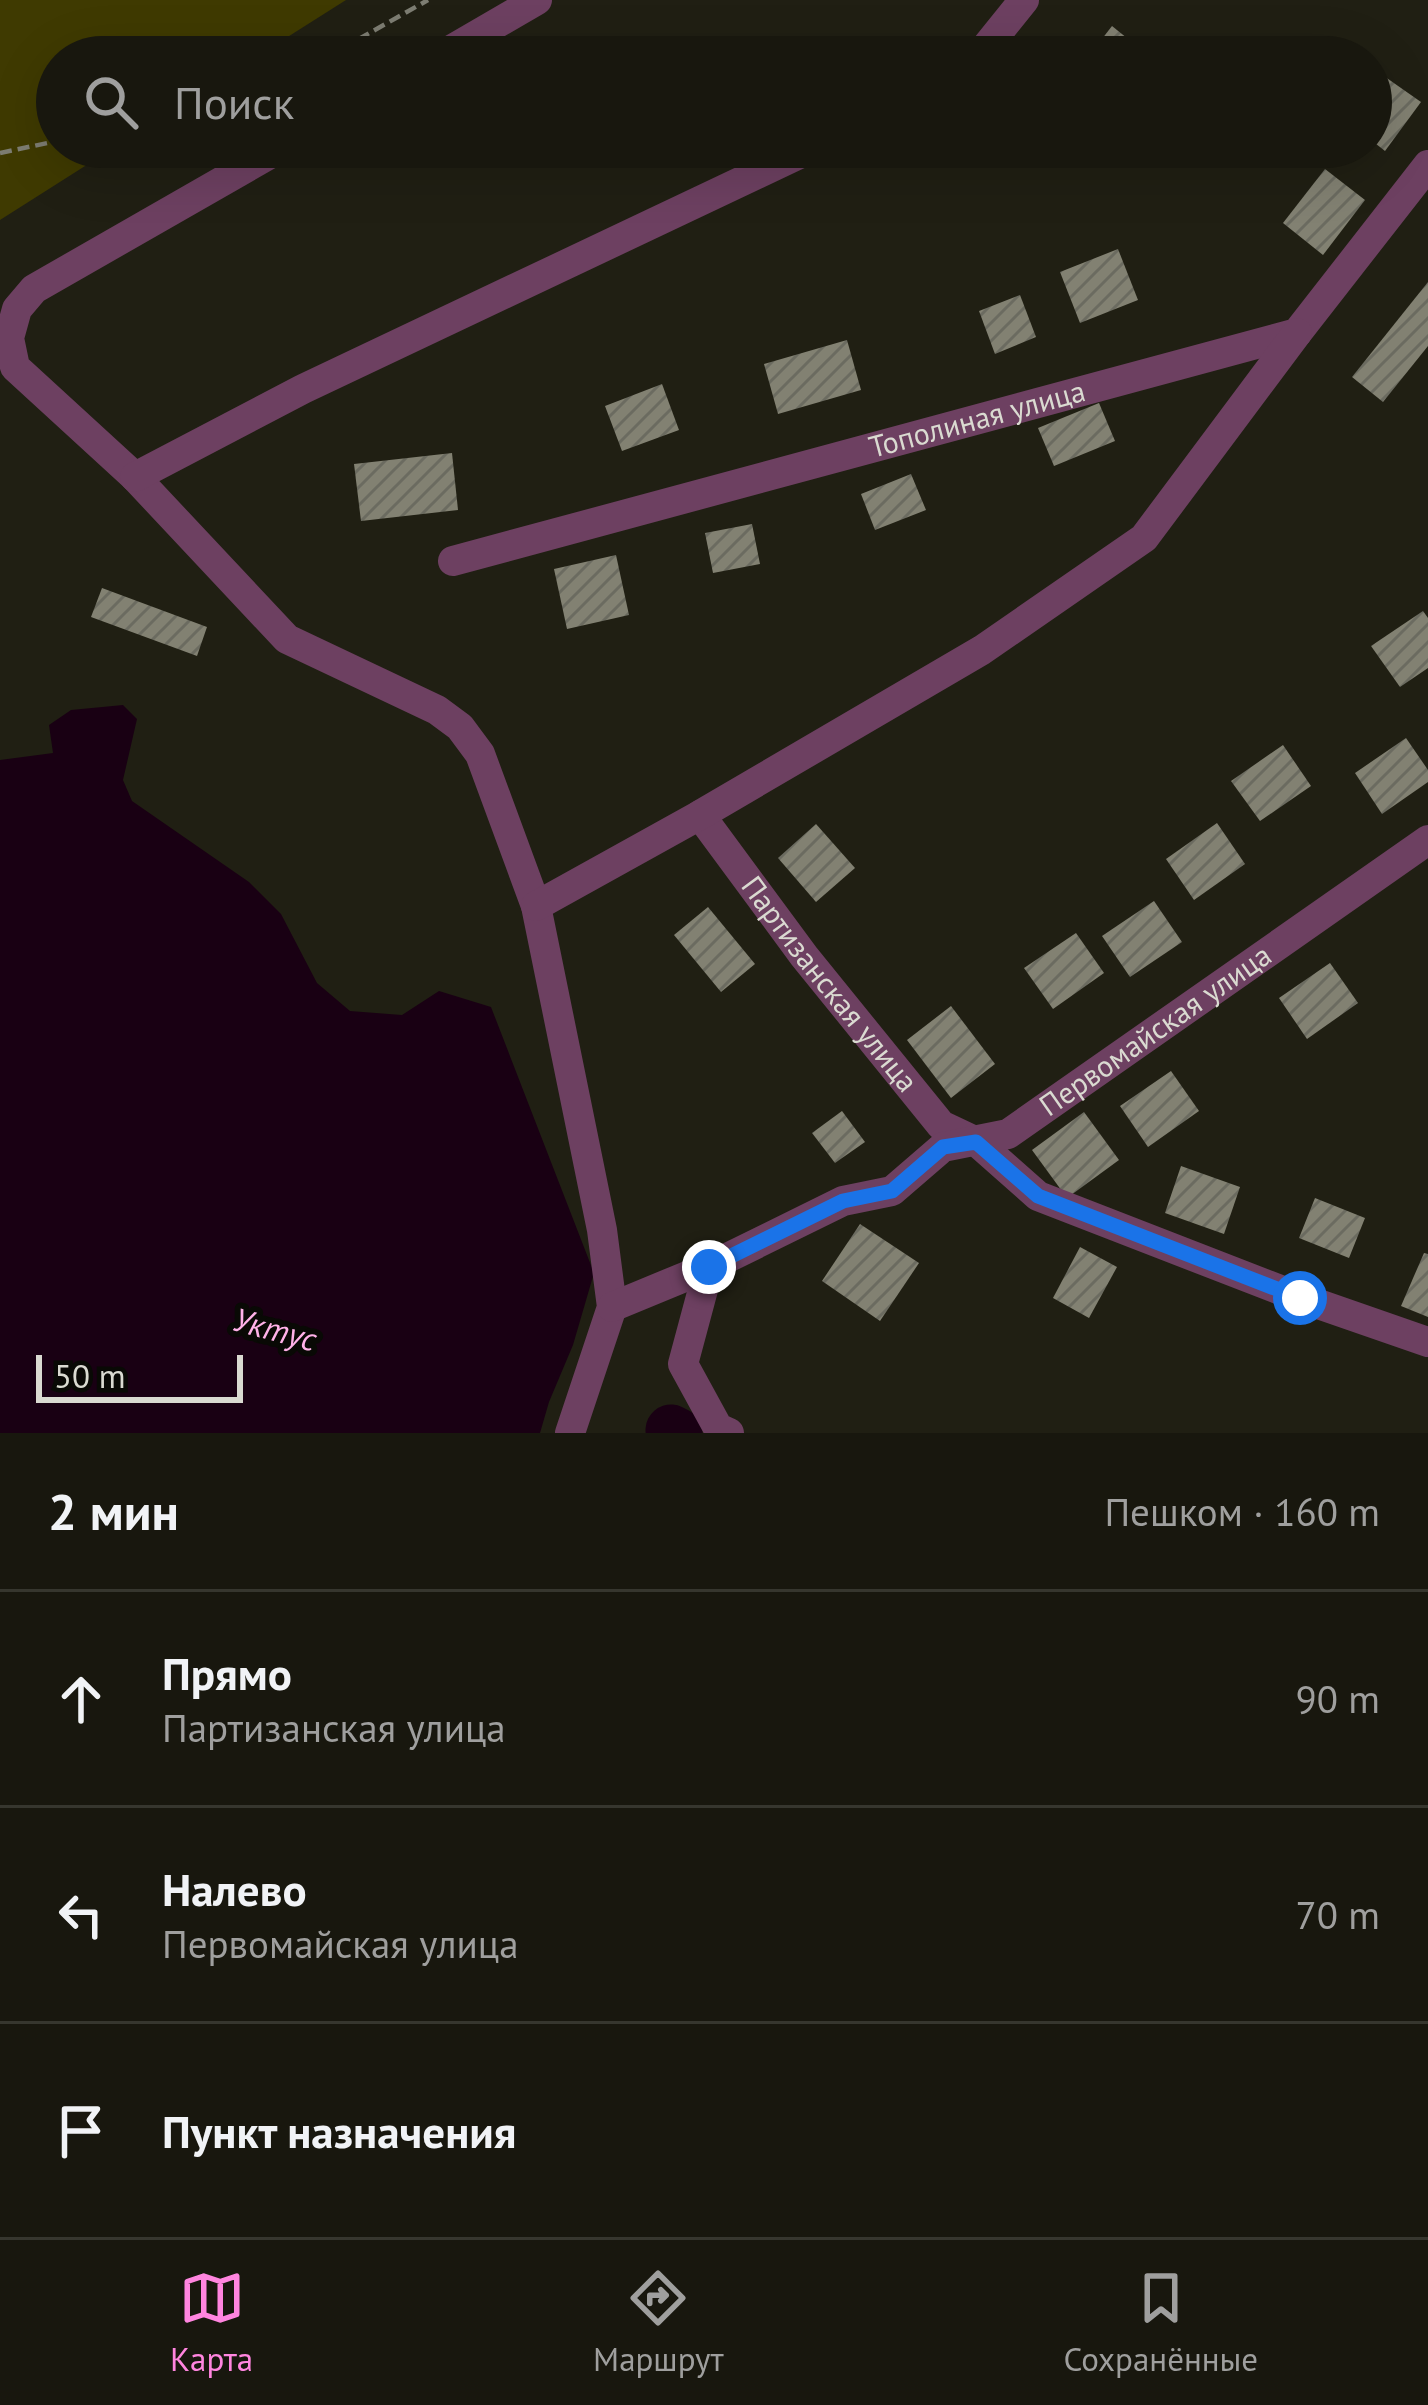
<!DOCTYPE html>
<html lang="ru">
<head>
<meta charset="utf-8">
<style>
  body { margin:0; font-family:"PT Sans",sans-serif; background:#25241c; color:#f1f3f6 }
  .scale { position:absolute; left:36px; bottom:30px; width:207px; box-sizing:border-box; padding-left:12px; border:6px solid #dadad1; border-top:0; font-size:33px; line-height:42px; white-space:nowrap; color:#dadad1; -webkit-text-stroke:9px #090905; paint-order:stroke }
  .stop { position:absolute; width:36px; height:36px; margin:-27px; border:9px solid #1a73e8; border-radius:50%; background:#fff }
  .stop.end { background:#1a73e8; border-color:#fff; box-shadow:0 3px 12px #0008 }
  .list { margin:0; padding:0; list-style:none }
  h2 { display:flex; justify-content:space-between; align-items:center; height:156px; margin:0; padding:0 48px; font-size:51px }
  h2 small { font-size:39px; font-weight:400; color:#9f9f9e }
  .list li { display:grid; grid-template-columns:78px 1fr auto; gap:36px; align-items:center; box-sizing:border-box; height:216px; padding:0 48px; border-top:3px solid #36362e }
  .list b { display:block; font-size:45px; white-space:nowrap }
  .list p { margin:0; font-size:39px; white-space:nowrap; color:#9f9f9e }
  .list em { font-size:39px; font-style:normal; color:#9f9f9e }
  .icon { flex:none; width:66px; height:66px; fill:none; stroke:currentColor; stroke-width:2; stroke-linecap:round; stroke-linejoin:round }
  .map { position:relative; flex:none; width:1428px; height:1433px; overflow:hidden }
  .search { position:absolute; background:#18170e; box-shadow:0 12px 48px #0002; left:36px; right:36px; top:36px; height:132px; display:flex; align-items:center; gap:30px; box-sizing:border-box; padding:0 42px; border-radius:66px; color:#9f9f9e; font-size:45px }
  .sheet { height:804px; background:#18170e }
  nav { display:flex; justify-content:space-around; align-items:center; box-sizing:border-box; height:168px; border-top:3px solid #36362e; background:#18170e; font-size:33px; color:#9f9f9e }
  nav a { display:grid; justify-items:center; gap:6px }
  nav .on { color:#ff85df }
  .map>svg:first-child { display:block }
  .green { fill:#3f3a01 }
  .water { fill:#190013 }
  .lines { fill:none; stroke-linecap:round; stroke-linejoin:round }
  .river { stroke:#190013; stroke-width:51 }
  .building { fill:url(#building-hatch) }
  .path { stroke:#7d7d72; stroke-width:4.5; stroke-dasharray:12 6; stroke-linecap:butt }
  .minor { stroke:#6d4061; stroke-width:30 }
  .route { stroke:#1a73e8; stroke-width:15 }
  .labels { text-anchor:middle; stroke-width:12; stroke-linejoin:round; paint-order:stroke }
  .street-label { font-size:30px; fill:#dadad1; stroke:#090905 }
  .water-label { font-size:33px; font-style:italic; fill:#ffb1e8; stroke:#090905 }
</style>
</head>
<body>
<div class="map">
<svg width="1428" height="1433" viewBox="0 0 1428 1433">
  <defs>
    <pattern id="building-hatch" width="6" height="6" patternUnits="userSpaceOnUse" patternTransform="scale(3)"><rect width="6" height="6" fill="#828172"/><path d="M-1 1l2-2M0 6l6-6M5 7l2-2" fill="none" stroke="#6b6b60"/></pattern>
  </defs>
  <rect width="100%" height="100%" fill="#201f13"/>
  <path class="green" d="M 0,0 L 346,0 L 256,57 L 57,57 L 57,147 L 115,147 L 0,220 Z"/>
  <path class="water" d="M 123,705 L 137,719 L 123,780 L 132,801 L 249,882 L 281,914 L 317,983 L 350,1011 L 402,1015 L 439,991 L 491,1007 L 594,1273 L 573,1345 L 549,1402 L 540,1433 L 0,1433 L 0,760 L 53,753 L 49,725 L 71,710 Z"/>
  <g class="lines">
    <path class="river" d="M 671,1430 L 677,1433"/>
  </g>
  <g class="building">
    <path d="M 1112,26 L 1143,51 L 1138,57 L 1088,57 Z"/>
    <path d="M 1371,67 L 1421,102 L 1385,151 L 1371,140 Z"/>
    <path d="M 1325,169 L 1365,200 L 1323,255 L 1283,223 Z"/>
    <path d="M 1118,249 L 1138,300 L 1080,323 L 1060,272 Z"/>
    <path d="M 1428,282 L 1428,346 L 1383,402 L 1352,377 Z"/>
    <path d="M 1020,295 L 1036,337 L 995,354 L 979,311 Z"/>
    <path d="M 847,340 L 861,390 L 778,414 L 764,364 Z"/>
    <path d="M 662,384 L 679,430 L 622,451 L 605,406 Z"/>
    <path d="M 1099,403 L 1115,441 L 1054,466 L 1038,428 Z"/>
    <path d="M 452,453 L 458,510 L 361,521 L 354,464 Z"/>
    <path d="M 911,474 L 926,510 L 875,530 L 861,494 Z"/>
    <path d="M 752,524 L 760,564 L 713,573 L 705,533 Z"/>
    <path d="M 616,555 L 629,615 L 567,629 L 554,569 Z"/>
    <path d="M 102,588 L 207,627 L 197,656 L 91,617 Z"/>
    <path d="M 1423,611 L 1428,618 L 1428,668 L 1400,687 L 1371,646 Z"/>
    <path d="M 1406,738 L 1428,770 L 1428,782 L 1382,814 L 1355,773 Z"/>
    <path d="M 1283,745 L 1311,786 L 1260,821 L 1231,781 Z"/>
    <path d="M 1217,823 L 1245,864 L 1194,900 L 1166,859 Z"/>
    <path d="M 816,824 L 855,868 L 816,902 L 778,858 Z"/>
    <path d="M 1154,901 L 1182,942 L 1130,977 L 1102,936 Z"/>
    <path d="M 708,907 L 755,964 L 721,992 L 674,935 Z"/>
    <path d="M 1076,933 L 1104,973 L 1053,1009 L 1024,968 Z"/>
    <path d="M 1330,963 L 1358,1003 L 1307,1039 L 1279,998 Z"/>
    <path d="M 951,1006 L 995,1064 L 951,1098 L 907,1040 Z"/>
    <path d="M 1171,1071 L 1199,1111 L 1148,1147 L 1120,1106 Z"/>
    <path d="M 842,1111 L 865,1142 L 835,1163 L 812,1133 Z"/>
    <path d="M 1084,1112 L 1119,1160 L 1067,1198 L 1032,1150 Z"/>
    <path d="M 1181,1166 L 1240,1187 L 1224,1234 L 1165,1213 Z"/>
    <path d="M 1315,1198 L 1365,1218 L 1349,1258 L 1299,1238 Z"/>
    <path d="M 860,1224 L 919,1263 L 880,1321 L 822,1281 Z"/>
    <path d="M 1080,1247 L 1117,1267 L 1089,1318 L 1053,1298 Z"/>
    <path d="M 1424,1253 L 1428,1254 L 1428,1317 L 1401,1306 Z"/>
  </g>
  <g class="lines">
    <g class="path">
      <path d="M 327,57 L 428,0"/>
      <path d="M 0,153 L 57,141"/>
    </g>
    <g class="minor">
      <path d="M 439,57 L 537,0"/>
      <path d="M 972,57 L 983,51 L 1024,0"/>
      <path d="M 282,147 L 34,289 L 17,309 L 9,338 L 15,367 L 135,477 L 287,639 L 437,710 L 460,727 L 480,754 L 536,906 L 602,1230 L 612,1307 L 570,1433"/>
      <path d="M 135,477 L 303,389 L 814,147"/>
      <path id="s1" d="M 453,561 L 1297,333 L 1428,165"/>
      <path id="s2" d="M 700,815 L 804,956 L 941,1125 L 977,1142 L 1038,1196 L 1301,1298 L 1428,1342"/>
      <path d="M 536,906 L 700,815 L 982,650 L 1144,538 L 1297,333"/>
      <path d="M 709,1267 L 683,1364 L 718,1428 L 729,1433"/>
      <path id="s3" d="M 612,1307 L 709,1267 L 843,1201 L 892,1191 L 943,1147 L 1008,1134 L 1428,840"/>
    </g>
  </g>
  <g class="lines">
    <path class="route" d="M 709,1267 L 843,1201 L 892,1191 L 943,1147 L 976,1142 L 1038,1196 L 1300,1298"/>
  </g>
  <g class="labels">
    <g class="street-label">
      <text dy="10" stroke="none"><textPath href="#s1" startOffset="543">Тополиная улица</textPath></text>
      <text dy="10" stroke="none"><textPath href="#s2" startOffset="213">Партизанская улица</textPath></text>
      <text dy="10" stroke="none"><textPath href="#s3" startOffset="618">Первомайская улица</textPath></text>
    </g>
    <g class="water-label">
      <text transform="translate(275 1329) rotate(15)" y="12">Уктус</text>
    </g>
  </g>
</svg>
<div class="scale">50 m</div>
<div class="stop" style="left:1300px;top:1298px"></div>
<div class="stop end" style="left:709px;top:1267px"></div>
<div class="search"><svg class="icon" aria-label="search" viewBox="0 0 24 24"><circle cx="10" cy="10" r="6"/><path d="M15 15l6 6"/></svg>Поиск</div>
</div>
<section class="sheet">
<h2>2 мин<small>Пешком · 160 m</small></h2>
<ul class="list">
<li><svg class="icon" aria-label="ahead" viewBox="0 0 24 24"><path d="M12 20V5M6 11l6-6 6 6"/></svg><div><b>Прямо</b><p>Партизанская улица</p></div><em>90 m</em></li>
<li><svg class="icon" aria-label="left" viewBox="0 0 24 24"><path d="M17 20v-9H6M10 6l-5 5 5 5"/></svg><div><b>Налево</b><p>Первомайская улица</p></div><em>70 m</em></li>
<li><svg class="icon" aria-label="arrive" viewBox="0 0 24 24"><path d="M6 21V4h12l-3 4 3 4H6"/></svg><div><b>Пункт назначения</b></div></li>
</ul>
</section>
<nav>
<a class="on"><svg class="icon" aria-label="map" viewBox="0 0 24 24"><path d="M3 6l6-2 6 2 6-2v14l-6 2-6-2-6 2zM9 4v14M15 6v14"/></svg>Карта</a>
<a><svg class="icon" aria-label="directions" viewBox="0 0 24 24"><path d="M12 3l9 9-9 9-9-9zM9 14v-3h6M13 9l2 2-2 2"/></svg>Маршрут</a>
<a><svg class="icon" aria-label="saved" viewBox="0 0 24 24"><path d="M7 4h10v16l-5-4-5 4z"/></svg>Сохранённые</a>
</nav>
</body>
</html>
